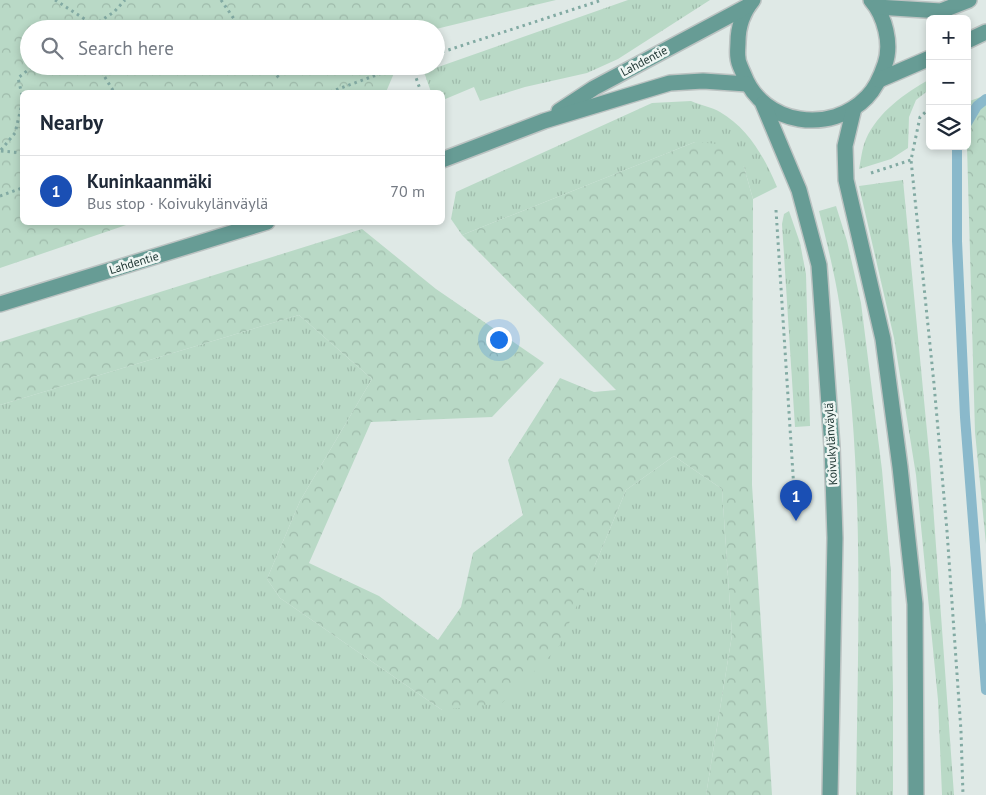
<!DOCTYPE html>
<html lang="en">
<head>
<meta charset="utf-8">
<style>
  body { margin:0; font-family:"PT Sans",sans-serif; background:#f2f2f3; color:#1f2937 }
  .controls { position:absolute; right:15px; top:15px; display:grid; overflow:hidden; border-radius:8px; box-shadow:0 2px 8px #0003 }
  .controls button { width:45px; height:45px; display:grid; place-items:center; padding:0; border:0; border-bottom:1px solid #e0e1e3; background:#fff; color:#1f2937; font:25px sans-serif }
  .you { position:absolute; left:498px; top:339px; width:18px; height:18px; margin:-12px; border:4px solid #fff; border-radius:50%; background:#1a73e8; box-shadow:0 0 0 8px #1a73e833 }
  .badge { display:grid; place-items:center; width:32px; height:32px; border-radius:50%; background:#0b8043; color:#fff; font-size:16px; font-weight:700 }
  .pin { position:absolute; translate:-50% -41px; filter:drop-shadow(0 1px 2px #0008) }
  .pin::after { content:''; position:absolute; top:26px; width:18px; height:15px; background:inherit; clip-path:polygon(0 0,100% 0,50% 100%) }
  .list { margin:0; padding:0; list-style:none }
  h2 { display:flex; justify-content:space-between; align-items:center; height:65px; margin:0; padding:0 20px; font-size:21px }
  h2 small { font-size:16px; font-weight:400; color:#747a83 }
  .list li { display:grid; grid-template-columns:32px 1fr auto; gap:15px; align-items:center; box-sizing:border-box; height:70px; padding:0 20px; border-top:1px solid #e0e1e3 }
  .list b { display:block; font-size:19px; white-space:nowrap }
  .list p { margin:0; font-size:16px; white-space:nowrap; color:#747a83 }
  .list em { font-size:16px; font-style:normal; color:#747a83 }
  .icon { flex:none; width:28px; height:28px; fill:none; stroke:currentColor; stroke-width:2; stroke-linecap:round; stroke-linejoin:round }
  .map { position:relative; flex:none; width:986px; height:795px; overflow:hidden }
  .search { position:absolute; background:#fff; box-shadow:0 2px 8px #0003; left:20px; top:20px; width:425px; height:55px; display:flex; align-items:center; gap:12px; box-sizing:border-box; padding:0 18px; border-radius:28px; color:#747a83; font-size:19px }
  .panel { position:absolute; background:#fff; box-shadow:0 2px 8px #0003; left:20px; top:90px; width:425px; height:135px; border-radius:8px }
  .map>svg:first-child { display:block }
  .grass { fill:url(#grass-tufts) }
  .forest { fill:url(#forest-crowns) }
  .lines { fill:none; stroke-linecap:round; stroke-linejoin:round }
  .stream { stroke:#8ab9cb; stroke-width:10 }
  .major-casing { stroke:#bcc3c2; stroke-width:18 }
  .path { stroke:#82aaa3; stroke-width:3; stroke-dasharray:2.5 4; stroke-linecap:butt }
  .major { stroke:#679c95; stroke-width:15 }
  .labels { text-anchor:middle; stroke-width:5; stroke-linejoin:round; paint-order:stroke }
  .street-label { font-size:12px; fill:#213835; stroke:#eff6f3 }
</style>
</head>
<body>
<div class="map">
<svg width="986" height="795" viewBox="0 0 986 795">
  <defs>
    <pattern id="grass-tufts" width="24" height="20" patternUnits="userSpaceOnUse" patternTransform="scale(1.25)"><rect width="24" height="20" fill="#b9d9c6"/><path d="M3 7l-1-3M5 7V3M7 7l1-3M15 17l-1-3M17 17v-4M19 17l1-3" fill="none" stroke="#9fbbab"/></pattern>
    <pattern id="forest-crowns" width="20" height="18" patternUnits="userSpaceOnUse" patternTransform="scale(1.25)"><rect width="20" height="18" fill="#b9d9c6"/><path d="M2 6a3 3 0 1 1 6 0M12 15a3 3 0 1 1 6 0" fill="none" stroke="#9fbbab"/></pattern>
  </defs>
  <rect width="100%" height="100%" fill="#dfe9e6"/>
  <g class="grass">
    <path d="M 628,0 L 710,0 L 618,59 L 587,73 L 525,87 L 480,101 L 474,87 L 443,100 L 442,92 L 431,92 L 424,72 Z"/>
    <path d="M 930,79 L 930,89 L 916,100 L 909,117 L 908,148 L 891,159 L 859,169 C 861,160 862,148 866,139 C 878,112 905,93 930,79 Z"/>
    <path d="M 691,101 C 700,105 712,107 720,112 C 748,128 765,158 777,187 L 753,199 L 744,167 L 695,142 L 462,235 L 451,219 L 456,192 L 652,103 Z"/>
    <path d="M 903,180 L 930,463 L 954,795 L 942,795 L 938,700 L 916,475 L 894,338 L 859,186 Z"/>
    <path d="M 836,206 L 847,241 L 861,303 L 882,470 L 891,572 L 893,691 L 893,795 L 856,795 C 858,633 865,468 840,308 C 835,275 827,243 819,211 Z"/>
    <path d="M 789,211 L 800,243 L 806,274 L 810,426 L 795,427 L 782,224 L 784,214 Z"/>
    <path d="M 299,315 L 372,379 L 300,501 L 267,579 L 280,598 L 442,710 L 595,565 L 626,490 L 674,456 L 722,489 L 732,635 L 706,795 L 0,795 L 0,405 Z"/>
  </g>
  <g class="forest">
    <path d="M 0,0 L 556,0 L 436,29 L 29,29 L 29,66 L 397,66 L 386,92 L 22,92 L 22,222 L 132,223 L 0,268 Z"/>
    <path d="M 986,95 L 986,544 L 975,432 L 967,146 L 967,102 Z"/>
    <path d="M 695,142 L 730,145 L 744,167 L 753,199 L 752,485 L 772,795 L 706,795 L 732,635 L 722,489 L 674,456 L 626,490 L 595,565 L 558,648 L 502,703 L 442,710 L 280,598 L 267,579 L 300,501 L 372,379 L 299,315 L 0,405 L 0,342 L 362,229 L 436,289 L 544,363 L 492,417 L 371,422 L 309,563 L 379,596 L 438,640 L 461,607 L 473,553 L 523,515 L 508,460 L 560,378 L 594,392 L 616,390 L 462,235 Z"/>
  </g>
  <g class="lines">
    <g class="stream">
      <path d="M 967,123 L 977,106 L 986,99"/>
      <path d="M 957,146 L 957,241 L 965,417 L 986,690"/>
    </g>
    <g class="major-casing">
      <g id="major">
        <path d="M 753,0 C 743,12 738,28 738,42 C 738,47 737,53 738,58 C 738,63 742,70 744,75 C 763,125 831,135 867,97 C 876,88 881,76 885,64 C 892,44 885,16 871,0"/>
        <path d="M 877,7 L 941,11 L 969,0"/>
        <path d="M 967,41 L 986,32"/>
        <path d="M 879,80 L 930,58"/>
        <path d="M 763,104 L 799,190 L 819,265 L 832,447 L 835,538 L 830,795"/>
        <path d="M 854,108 L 845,146 L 846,180 L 883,339 L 900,467 L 915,604 L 916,795"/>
        <path d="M 559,111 L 594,88 L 748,6"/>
        <path d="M 442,160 L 544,121 L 670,83 L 703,81 L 747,84"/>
        <path d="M 0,304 L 267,222"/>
      </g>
    </g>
    <g class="path">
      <path d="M 55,0 L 94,25 L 108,29"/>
      <path d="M 221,0 L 241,29"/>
      <path d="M 88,29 L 114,12 L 125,0"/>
      <path d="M 436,54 L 602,0"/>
      <path d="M 98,66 L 114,92"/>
      <path d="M 268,66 L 281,80"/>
      <path d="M 412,66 L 421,92"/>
      <path d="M 967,70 L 970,73 L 967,76"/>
      <path d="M 330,92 L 401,66"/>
      <path d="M 22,95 L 18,78 L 33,66"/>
      <path d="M 930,108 L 920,117 L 911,160 L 934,384 L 947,531 L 961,731 L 963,795"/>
      <path d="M 1,150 L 15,133 L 22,104"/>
      <path d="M 1,151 L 22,153"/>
      <path d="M 871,173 L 911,160"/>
      <path d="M 0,196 L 22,188"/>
      <path d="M 776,210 L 796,521"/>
    </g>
    <use href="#major" class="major"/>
  </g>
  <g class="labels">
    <g class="street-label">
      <text transform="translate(644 61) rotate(-28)" y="4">Lahdentie</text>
      <text transform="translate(134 263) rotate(-17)" y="4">Lahdentie</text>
      <text transform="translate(831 444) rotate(-93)" y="4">Koivukylänväylä</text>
    </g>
  </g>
</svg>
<div class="controls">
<button>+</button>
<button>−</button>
<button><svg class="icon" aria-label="layers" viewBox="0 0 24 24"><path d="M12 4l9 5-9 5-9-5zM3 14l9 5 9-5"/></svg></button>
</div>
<div class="you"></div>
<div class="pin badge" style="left:796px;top:521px;background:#1a4fb4">1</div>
<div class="search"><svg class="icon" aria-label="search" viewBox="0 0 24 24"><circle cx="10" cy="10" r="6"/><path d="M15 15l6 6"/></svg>Search here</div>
<section class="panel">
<h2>Nearby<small></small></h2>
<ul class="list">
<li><span class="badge" style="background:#1a4fb4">1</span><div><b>Kuninkaanmäki</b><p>Bus stop · Koivukylänväylä</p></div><em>70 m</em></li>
</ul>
</section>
</div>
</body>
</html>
